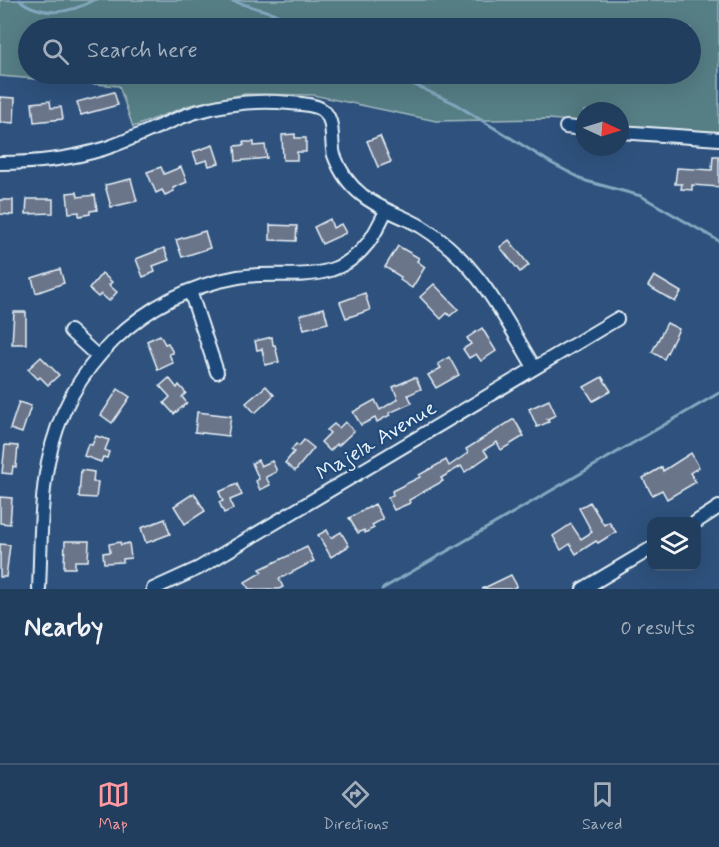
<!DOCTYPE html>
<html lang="en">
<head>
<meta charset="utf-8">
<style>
  body { margin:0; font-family:Mynerve,sans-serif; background:#2e4967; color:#f1f3f6 }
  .controls { position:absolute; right:18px; bottom:18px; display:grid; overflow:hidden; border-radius:12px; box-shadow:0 6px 24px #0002 }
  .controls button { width:54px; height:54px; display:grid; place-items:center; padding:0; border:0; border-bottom:2px solid #3f5773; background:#223e5e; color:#f1f3f6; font:30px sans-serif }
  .compass { position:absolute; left:575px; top:102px; width:54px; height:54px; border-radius:50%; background:#223e5e; box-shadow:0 6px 24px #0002; rotate:94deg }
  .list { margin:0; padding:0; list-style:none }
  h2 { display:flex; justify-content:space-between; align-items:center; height:78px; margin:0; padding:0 24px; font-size:26px }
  h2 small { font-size:20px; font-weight:400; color:#a2aebc }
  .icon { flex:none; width:33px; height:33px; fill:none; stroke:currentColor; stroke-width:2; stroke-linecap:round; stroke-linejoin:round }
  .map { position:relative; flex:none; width:719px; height:589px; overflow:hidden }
  .search { position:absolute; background:#223e5e; box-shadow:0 6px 24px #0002; left:18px; right:18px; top:18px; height:66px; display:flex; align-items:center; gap:15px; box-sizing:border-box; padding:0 21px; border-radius:33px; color:#a2aebc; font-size:22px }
  .sheet { height:174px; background:#223e5e }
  nav { display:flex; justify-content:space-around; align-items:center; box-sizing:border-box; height:84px; border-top:2px solid #3f5773; background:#223e5e; font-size:16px; color:#a2aebc }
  nav a { display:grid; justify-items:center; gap:3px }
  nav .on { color:#ff9aa2 }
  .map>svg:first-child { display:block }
  .green { fill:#577e85; stroke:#a0b8be; stroke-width:1.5; fill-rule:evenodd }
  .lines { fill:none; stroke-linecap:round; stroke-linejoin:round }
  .stream { stroke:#84a9c0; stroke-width:3 }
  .building { fill:#6b748a; stroke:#e8f1f8; stroke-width:1.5 }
  .minor-casing { stroke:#e8f1f8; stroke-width:16 }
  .minor { stroke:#1f4a7a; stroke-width:12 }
  .labels { text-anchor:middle; stroke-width:4.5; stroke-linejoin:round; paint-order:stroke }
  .street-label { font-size:21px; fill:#e8f1f8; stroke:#1f4a7a }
</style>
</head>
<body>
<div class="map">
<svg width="719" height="589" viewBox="0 0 719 589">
  <rect width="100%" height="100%" fill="#2e527d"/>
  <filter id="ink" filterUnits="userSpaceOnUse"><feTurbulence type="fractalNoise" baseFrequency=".0167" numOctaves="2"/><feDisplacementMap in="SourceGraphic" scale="12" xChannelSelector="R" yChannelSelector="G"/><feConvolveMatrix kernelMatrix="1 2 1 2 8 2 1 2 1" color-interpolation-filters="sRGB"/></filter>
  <g filter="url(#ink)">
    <path class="green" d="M 0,0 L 719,0 L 719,134 L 620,125 L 620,111 L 584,111 L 584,122 L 548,119 L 436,121 L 313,95 L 245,94 L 190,105 L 133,127 L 119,86 L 0,76 ZM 28,28 L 690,28 L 690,74 L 28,74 Z"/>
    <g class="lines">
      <g class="stream">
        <path d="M 19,0 C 43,17 69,14 94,0"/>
        <path d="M 229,0 L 273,13 L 304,28"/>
        <path d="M 390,74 L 452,102 L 553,164 L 586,181 L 641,196 L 719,241"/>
        <path d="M 382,589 L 719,393"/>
      </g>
    </g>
    <g class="building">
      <path d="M 114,92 L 118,105 L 81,115 L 77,102 Z"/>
      <path d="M 0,97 L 15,98 L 14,123 L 0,122 Z"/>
      <path d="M 50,101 L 51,108 L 61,107 L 63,119 L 34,122 L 32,103 Z"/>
      <path d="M 295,134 L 295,138 L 306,138 L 306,152 L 297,152 L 297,160 L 283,160 L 282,135 Z"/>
      <path d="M 380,136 L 391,162 L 378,167 L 367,141 Z"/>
      <path d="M 243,142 L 254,142 L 254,146 L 265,145 L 267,158 L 236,161 L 235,146 L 244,145 Z"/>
      <path d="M 213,145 L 219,163 L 209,166 L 207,160 L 197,163 L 193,152 Z"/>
      <path d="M 713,156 L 719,156 L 719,187 L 692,185 L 692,190 L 681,189 L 682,184 L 675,184 L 677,168 L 712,170 Z"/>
      <path d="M 161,167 L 164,174 L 181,167 L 187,182 L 173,188 L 174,191 L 165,195 L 162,190 L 156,193 L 147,172 Z"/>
      <path d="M 131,179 L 137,201 L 111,207 L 105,185 Z"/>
      <path d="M 77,192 L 78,197 L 95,195 L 97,210 L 90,211 L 90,214 L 79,216 L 79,212 L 69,213 L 67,193 Z"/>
      <path d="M 27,199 L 53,199 L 53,213 L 26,214 Z"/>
      <path d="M 0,200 L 13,200 L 13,215 L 0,214 Z"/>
      <path d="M 330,219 L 333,228 L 341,224 L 346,233 L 322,244 L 314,227 Z"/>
      <path d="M 270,225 L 297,226 L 296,241 L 270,240 Z"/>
      <path d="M 205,231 L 210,248 L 182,257 L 176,240 Z"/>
      <path d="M 509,240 L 529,265 L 520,272 L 500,247 Z"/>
      <path d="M 398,246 L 419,258 L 417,261 L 425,267 L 412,288 L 400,280 L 401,277 L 385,267 Z"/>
      <path d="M 164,248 L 169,260 L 153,266 L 155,272 L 143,277 L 136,259 Z"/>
      <path d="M 60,269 L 64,283 L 36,293 L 32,278 Z"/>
      <path d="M 102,273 L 112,282 L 109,285 L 117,292 L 109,301 L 101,294 L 98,297 L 89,289 Z"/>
      <path d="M 654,276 L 681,292 L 675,302 L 648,286 Z"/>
      <path d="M 434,284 L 458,309 L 450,316 L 447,313 L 441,319 L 420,297 Z"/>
      <path d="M 365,293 L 370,310 L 346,318 L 340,302 Z"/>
      <path d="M 324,308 L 328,323 L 304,329 L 300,315 Z"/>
      <path d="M 14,312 L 26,312 L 26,344 L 12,344 Z"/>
      <path d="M 667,323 L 679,329 L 664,359 L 652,352 Z"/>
      <path d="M 482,328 L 496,351 L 481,361 L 476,354 L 469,358 L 463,349 L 471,344 L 467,338 Z"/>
      <path d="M 160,335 L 165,344 L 168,343 L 173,353 L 169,354 L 173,363 L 158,370 L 147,341 Z"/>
      <path d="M 272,337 L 273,345 L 275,345 L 279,362 L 265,365 L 262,349 L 257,350 L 255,341 Z"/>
      <path d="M 41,357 L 59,375 L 48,385 L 40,377 L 38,379 L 28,369 Z"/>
      <path d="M 449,357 L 459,375 L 436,388 L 428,375 L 441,368 L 438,364 Z"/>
      <path d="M 602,377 L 611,391 L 593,401 L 584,387 Z"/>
      <path d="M 169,378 L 177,388 L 179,385 L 186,393 L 182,397 L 187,403 L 174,414 L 164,403 L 170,397 L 160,386 Z"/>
      <path d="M 413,378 L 416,378 L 421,389 L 408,395 L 412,403 L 389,413 L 390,415 L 377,422 L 375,418 L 361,425 L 353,412 L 375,400 L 380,410 L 398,399 L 393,387 Z"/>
      <path d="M 266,386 L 274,395 L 255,413 L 246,403 Z"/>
      <path d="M 118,389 L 130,397 L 112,423 L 101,415 Z"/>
      <path d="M 549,400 L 556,415 L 547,419 L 549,422 L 537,427 L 529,409 Z"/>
      <path d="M 19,402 L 31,406 L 22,433 L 10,429 Z"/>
      <path d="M 197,412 L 231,416 L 228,436 L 195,432 Z"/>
      <path d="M 514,419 L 524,436 L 501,450 L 497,442 L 484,450 L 488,456 L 465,472 L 461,466 L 441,478 L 443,481 L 409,500 L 410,503 L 394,510 L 388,498 L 393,495 L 392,491 L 420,477 L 419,475 L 446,460 L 449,466 L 468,453 L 466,449 Z"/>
      <path d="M 345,422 L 354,431 L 338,446 L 337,444 L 330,451 L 321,442 L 330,433 L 327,430 L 334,424 L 339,428 Z"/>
      <path d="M 96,436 L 109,440 L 105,450 L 109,452 L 107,458 L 103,457 L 101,462 L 84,456 L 88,444 L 92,445 Z"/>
      <path d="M 304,440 L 314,448 L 295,471 L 285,463 L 294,452 L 291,450 L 296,444 L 299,446 Z"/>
      <path d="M 5,445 L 18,446 L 16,467 L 13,466 L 12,474 L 2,473 Z"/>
      <path d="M 691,453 L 699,467 L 690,473 L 696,482 L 667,499 L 662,490 L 652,495 L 643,478 L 662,467 L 663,471 Z"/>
      <path d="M 258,460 L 261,466 L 272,461 L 276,469 L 276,472 L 266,477 L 270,485 L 260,490 L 256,481 L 259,479 L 252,463 Z"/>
      <path d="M 81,470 L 94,472 L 93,482 L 98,482 L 96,498 L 79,497 Z"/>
      <path d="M 237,484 L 242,495 L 230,500 L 233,509 L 224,513 L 219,502 L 223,501 L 219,492 Z"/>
      <path d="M 194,493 L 205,511 L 185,524 L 174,506 Z"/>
      <path d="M 0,497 L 12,498 L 10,524 L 0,523 Z"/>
      <path d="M 590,502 L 604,525 L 609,522 L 616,532 L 598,543 L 596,541 L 576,554 L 570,544 L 561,550 L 553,536 L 571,524 L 581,539 L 592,532 L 579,508 Z"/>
      <path d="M 375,504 L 383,519 L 372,525 L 374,528 L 365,533 L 364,530 L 358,533 L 349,518 Z"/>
      <path d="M 165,519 L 170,534 L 146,543 L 141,528 Z"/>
      <path d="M 327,530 L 331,538 L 341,532 L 349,546 L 331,557 L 318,535 Z"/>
      <path d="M 65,541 L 89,541 L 88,561 L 75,561 L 75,568 L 64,568 Z"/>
      <path d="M 120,542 L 121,545 L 129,543 L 131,558 L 123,559 L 123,562 L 104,563 L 103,553 L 110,552 L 109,544 Z"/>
      <path d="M 0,544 L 10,545 L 6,577 L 0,577 Z"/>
      <path d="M 307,547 L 314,561 L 279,579 L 283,587 L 279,589 L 249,589 L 245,582 L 262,572 L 260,569 Z"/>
      <path d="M 511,575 L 517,586 L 512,589 L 482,589 Z"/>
    </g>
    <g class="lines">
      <g class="minor-casing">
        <g id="minor">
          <path d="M 566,127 L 584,129"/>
          <path d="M 620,132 L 719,139"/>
          <path d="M 0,163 C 35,163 70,159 103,149 C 135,139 164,122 196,112 C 226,103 259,100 290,103 C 300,104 313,104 321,109 C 336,118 330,141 334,155 C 340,172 348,184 362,195 C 380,210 402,215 422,227 C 478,262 501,312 534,367"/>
          <path d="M 190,291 L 217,372"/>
          <path d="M 70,331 L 97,356"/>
          <path d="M 696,522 L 719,507"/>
          <path d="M 39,589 C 41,547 40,503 48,462 C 67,366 142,294 238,277 C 286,269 332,289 368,243 C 375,234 380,222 386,211"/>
          <path d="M 153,589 L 199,568 L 617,319"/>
          <path d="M 583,589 L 652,548"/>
        </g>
      </g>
      <use href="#minor" class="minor"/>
    </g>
  </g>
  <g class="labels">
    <g class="street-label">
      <text transform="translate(376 440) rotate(-31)" y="7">Majela Avenue</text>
    </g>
  </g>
</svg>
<div class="controls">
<button><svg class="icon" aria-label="layers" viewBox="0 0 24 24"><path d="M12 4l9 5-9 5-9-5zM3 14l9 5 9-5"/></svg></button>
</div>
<svg class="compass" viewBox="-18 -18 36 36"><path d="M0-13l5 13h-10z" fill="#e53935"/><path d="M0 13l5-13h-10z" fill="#a2aebc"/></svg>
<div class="search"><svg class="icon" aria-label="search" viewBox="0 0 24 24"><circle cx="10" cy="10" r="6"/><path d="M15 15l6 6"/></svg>Search here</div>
</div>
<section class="sheet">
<h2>Nearby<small>0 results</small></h2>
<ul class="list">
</ul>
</section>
<nav>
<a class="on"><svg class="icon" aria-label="map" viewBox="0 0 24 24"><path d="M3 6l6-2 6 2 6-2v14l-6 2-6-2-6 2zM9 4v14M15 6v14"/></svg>Map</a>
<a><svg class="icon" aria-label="directions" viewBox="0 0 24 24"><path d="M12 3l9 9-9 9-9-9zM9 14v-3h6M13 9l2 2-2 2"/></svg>Directions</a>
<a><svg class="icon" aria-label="saved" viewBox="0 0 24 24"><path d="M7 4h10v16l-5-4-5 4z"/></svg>Saved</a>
</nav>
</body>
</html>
